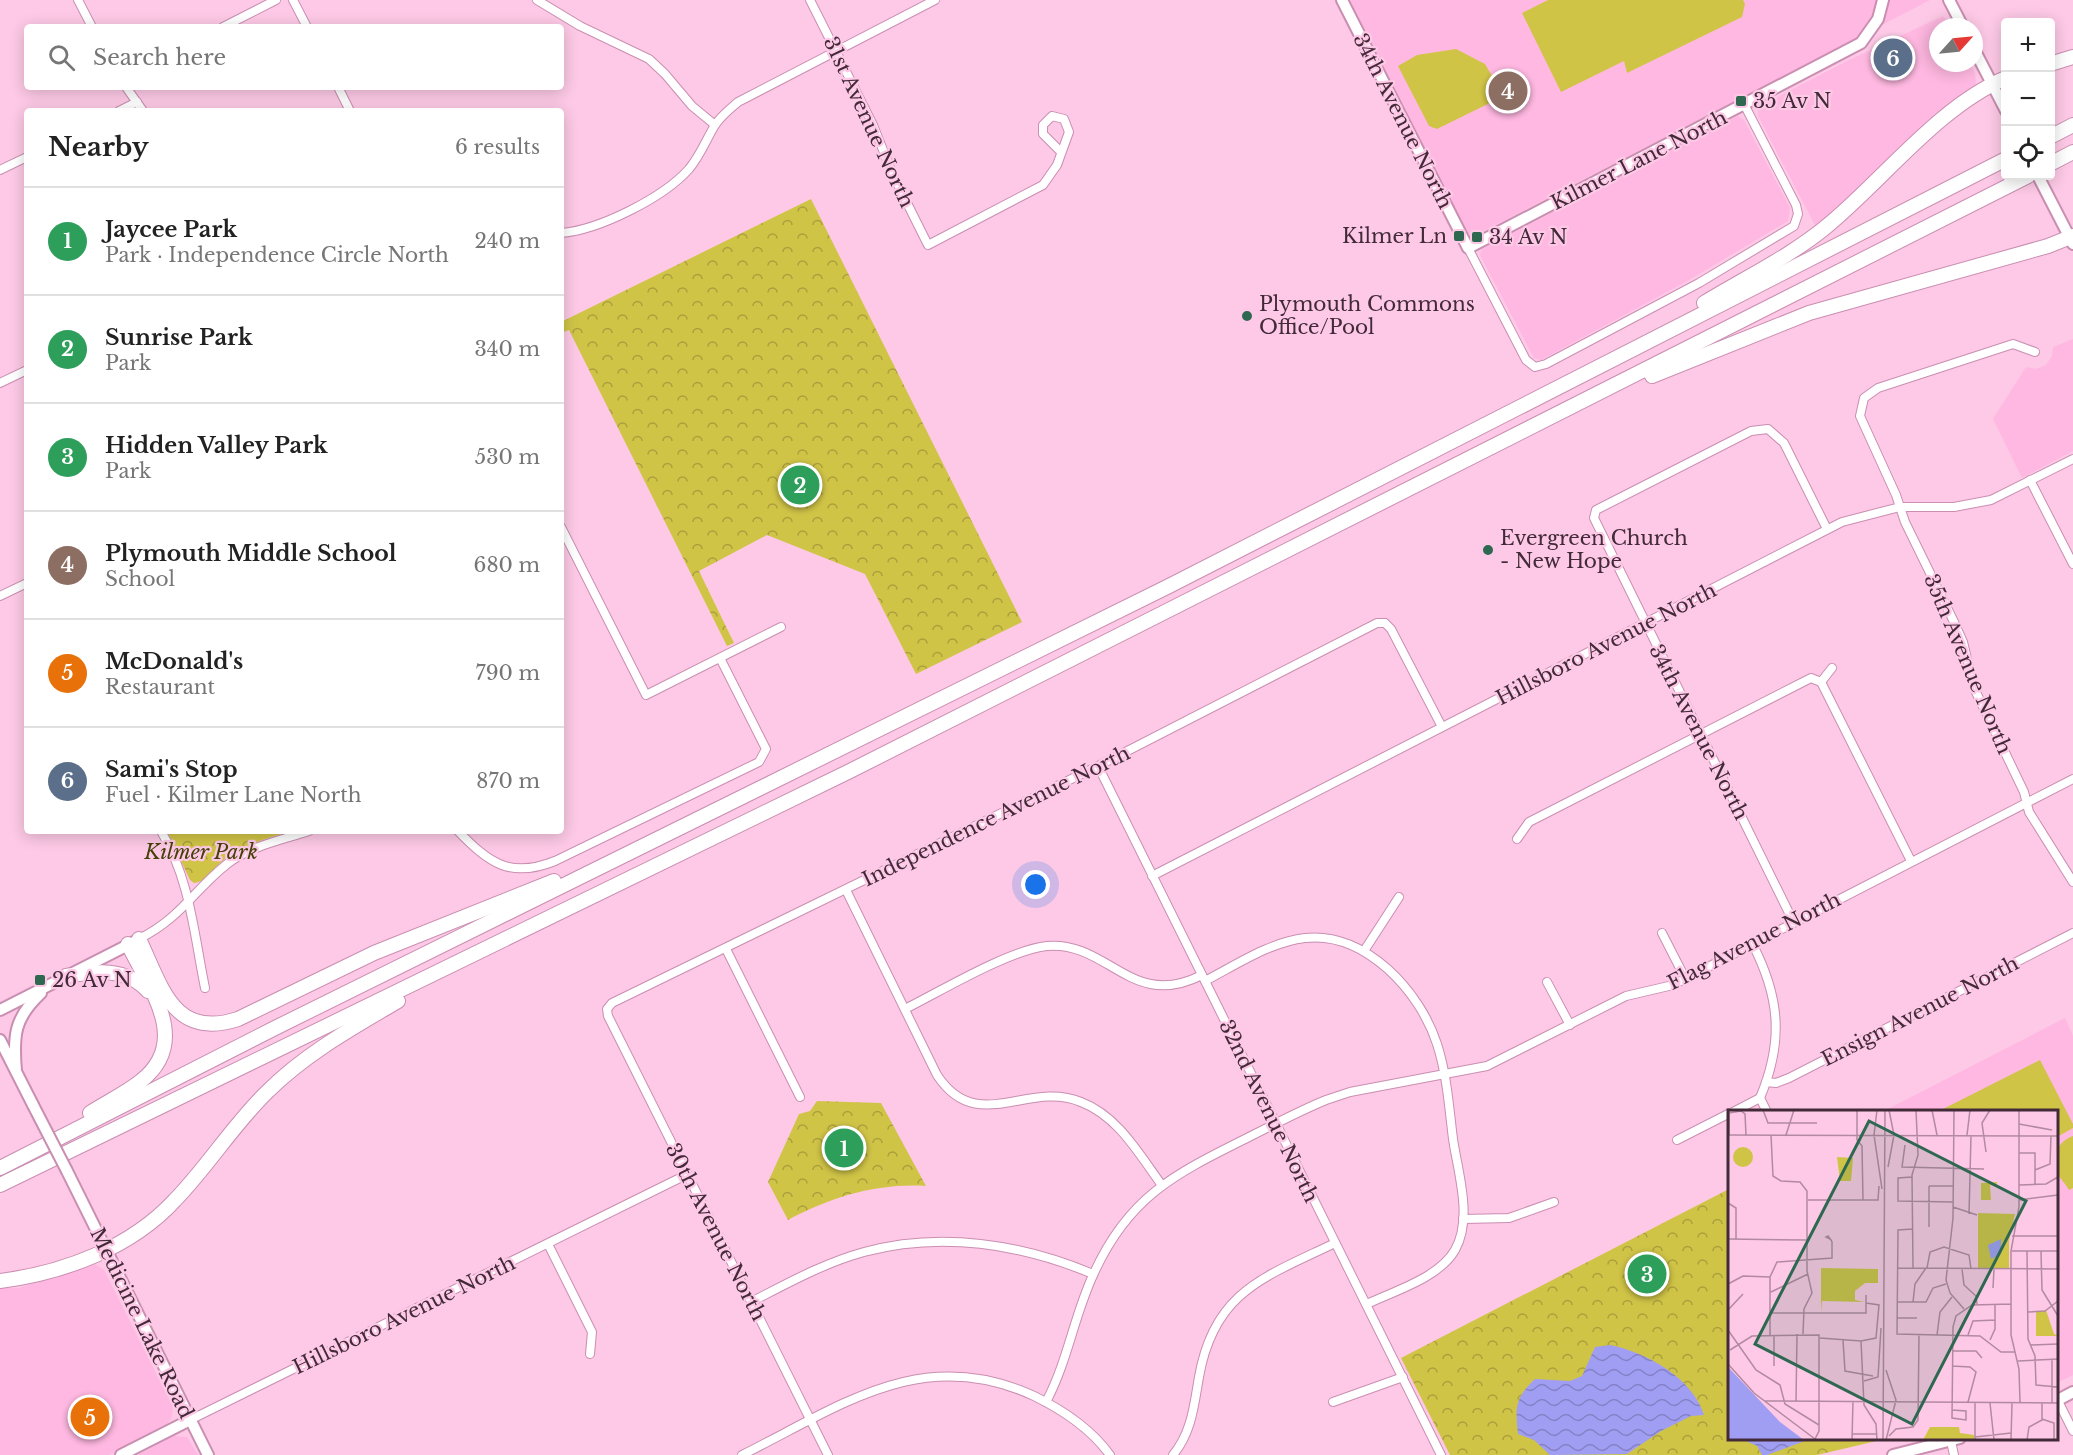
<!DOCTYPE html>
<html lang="en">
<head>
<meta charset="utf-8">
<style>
  body { margin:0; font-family:"Libre Baskerville",serif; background:#f6f6f6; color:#222 }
  .controls { position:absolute; right:18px; top:18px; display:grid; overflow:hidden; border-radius:6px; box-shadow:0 3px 15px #0003 }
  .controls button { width:54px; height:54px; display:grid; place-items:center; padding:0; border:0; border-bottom:2px solid #e0e0e0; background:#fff; color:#222; font:30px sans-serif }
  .compass { position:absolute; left:1929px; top:18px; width:54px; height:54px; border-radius:50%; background:#fff; box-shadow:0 3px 15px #0003; rotate:63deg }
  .you { position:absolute; left:1036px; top:885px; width:21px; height:21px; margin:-15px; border:4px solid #fff; border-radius:50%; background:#1a73e8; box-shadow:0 0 0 9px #1a73e833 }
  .badge { display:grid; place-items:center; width:39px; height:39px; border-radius:50%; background:#111827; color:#fff; font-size:20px; font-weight:700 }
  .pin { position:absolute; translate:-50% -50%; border:3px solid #fff; box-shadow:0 2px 6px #0006 }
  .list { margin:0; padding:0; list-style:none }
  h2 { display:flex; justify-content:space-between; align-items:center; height:78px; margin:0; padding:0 24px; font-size:26px }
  h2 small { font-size:20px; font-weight:400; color:#767676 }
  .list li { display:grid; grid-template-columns:39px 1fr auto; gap:18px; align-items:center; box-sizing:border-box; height:108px; padding:0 24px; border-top:2px solid #e0e0e0 }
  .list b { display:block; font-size:22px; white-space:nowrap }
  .list p { margin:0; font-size:20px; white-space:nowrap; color:#767676 }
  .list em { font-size:20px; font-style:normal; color:#767676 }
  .icon { flex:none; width:33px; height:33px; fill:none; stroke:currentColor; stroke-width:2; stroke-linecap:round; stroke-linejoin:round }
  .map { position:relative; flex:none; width:2073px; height:1455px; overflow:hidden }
  .search { position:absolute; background:#fff; box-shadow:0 3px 15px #0003; left:24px; top:24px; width:540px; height:66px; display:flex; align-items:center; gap:15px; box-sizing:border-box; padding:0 21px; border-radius:6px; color:#767676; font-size:22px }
  .panel { position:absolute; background:#fff; box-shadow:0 3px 15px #0003; left:24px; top:108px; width:540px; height:726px; border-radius:6px }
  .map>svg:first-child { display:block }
  .built { fill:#ffb8e1 }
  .park { fill:url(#park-crowns) }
  .pitch { fill:#d0c447 }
  .water { fill:url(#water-waves) }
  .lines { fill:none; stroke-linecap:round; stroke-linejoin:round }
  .street-casing { stroke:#ca8eb1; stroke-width:10 }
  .secondary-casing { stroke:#ca8eb1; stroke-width:14 }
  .highway-casing { stroke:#ca8eb1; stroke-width:16 }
  .street { stroke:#fff; stroke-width:8 }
  .secondary { stroke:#fff; stroke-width:10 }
  .highway { stroke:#fff; stroke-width:14 }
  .secondary-bridge-casing { stroke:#ca8eb1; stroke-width:14; stroke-linecap:butt }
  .secondary-bridge { stroke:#fff; stroke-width:10 }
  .poi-dot { fill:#2f6850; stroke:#fdc9e6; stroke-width:2 }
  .labels { text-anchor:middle; stroke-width:4.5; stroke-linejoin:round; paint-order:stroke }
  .poi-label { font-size:20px; fill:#432a39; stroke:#fdc9e6; text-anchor:start }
  .street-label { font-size:20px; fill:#432a39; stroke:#fdc9e6 }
  .park-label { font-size:20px; font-style:italic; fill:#464108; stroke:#fdc9e6 }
  .inset-road { fill:none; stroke:#b389a1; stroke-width:1.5 }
  .view { fill:#2f6850; fill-opacity:0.15; stroke:#2f6850; stroke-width:3 }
  .inset-edge { fill:none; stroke:#432a39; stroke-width:3 }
</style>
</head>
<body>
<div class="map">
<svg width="2073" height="1455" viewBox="0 0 2073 1455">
  <defs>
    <pattern id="park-crowns" width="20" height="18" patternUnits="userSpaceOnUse" patternTransform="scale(1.5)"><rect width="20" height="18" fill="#d0c447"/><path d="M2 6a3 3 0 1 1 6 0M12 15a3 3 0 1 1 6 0" fill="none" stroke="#aa9f3c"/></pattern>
    <pattern id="water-waves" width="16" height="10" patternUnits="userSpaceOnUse" patternTransform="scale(1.5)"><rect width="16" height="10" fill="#a09ef3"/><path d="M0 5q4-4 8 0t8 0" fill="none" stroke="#8481c6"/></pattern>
  </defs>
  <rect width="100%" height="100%" fill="#fdc9e6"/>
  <g class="built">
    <path d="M 1350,0 L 1930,0 L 1476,235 L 1468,233 Z"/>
    <path d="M 1943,16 L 1951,27 L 1938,27 L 1938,63 L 1970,63 L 1975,73 L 1976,84 L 1972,91 L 1817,229 L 1758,116 L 1758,111 L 1760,106 L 1847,61 Z"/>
    <path d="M 1738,116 L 1744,120 L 1790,208 L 1788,221 L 1689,280 L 1541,360 L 1534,358 L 1480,255 L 1482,249 Z"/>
    <path d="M 2073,339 L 2073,451 L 2022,478 L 1993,419 L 2026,367 L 2036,369 L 2046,365 L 2052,356 L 2053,347 Z"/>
    <path d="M 2065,1018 L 2073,1036 L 2073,1375 L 2057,1383 L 2056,1112 L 1882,1112 Z"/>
    <path d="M 86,1263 L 94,1263 L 104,1270 L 173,1407 L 172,1417 L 168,1423 L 109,1455 L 0,1455 L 0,1288 L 19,1288 L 64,1274 Z"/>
    <path d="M 174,1436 L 187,1437 L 198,1455 L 138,1455 Z"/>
  </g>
  <g class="park">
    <path d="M 811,199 L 1022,622 L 916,674 L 865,574 L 767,535 L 699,571 L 734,643 L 727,646 L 569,330 L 561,333 L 561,322 Z"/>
    <path d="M 167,831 L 291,831 C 266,839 240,845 220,863 C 213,870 205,882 194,883 L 190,880 Z"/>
    <path d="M 817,1101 L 881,1103 L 926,1186 C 877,1183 831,1197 788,1220 L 768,1182 L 799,1114 L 810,1111 Z"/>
    <path d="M 1729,1189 L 1730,1438 L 1885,1439 L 1817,1455 L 1450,1455 L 1401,1358 Z"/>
  </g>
  <g class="pitch">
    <path d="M 1548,0 L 1743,0 L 1745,4 L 1742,17 L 1627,73 L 1624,61 L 1561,92 L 1522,13 Z"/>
    <path d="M 1456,49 L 1485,64 L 1504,96 L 1437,129 L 1429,126 L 1398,66 L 1417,55 Z"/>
    <path d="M 2040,1060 L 2073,1124 L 2073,1128 L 2057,1137 L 2056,1112 L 1939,1111 Z"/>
    <path d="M 2073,1136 L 2073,1188 L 2069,1190 C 2066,1184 2060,1179 2057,1173 C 2050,1158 2058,1141 2073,1136 Z"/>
  </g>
  <g class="water">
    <path d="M 1610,1345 C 1646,1352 1693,1378 1704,1415 L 1691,1416 L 1661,1431 L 1627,1454 L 1550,1455 L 1534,1440 L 1518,1434 C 1515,1407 1515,1398 1535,1379 L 1570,1381 L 1582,1376 L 1595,1347 Z"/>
    <path d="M 1742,1439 L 1742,1438 L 1810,1439 L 1767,1455 L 1762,1455 L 1757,1446 Z"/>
  </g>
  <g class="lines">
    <g class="street-casing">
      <g id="street">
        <path d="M 78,0 L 92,27"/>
        <path d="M 293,0 L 307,27"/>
        <path d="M 537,0 L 580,26 L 649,59 L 665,74 L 692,106 L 715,125"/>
        <path d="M 810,0 L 873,125 L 893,175 L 928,245 L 1043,185 L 1057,165 L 1069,132 L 1064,119 L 1052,116 L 1043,125 L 1043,134 L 1060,151"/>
        <path d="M 223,27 L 276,0"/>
        <path d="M 126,87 L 143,111"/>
        <path d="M 338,87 L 350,111"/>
        <path d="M 119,111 L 137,102"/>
        <path d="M 0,170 L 27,157"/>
        <path d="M 561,233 C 599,230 663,198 689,169 C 700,156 706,140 715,125 C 721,116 730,109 738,102 L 935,0"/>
        <path d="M 1468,248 L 1526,360 L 1535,367 L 1546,364 L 1699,283 L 1794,226 L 1798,214 L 1796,205 L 1745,106"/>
        <path d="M 2035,352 L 2013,344 L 1878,388 L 1864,398 L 1860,416 L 1896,495 L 1905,522 L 1955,624 L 1963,642 L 1974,688 L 2024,792 L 2029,812 L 2073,882"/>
        <path d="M 0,383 L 27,370"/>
        <path d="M 2030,480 L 2073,564"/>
        <path d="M 561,527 L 646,695 L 781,627"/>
        <path d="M 0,596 L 27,583"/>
        <path d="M 1821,682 L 1911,861"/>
        <path d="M 1821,682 L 1832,668"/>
        <path d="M 1098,766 L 1441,1455"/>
        <path d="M 161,831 C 190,879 194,934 205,988"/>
        <path d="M 458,831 C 489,863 510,879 555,861 L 759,762 L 766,749 L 720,658"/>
        <path d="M 1517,839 L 1529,822 L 1811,678 L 1821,682"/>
        <path d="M 1152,876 L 1842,522 L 1900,507 L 1954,507 L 1991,500 L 2073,459"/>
        <path d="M 846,890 L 937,1075 C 977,1136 1027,1080 1081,1102 C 1118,1116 1139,1154 1161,1184"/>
        <path d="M 1793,921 L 1594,518 L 1596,510 L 1751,431 L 1768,429 L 1784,443 L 1827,529"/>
        <path d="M 1662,933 L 1685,978"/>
        <path d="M 139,939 C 182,917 193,891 227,864 C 250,846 282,840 309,831"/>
        <path d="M 1752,943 C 1780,997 1784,1041 1760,1098 L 1767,1112"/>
        <path d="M 726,949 L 800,1097"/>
        <path d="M 1364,951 L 1399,897"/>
        <path d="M 1205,981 C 1236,965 1270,942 1305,938 C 1365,931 1420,991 1437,1044 C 1447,1075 1449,1107 1453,1139 C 1458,1173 1473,1218 1455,1250 C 1439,1278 1394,1291 1367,1304"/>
        <path d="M 1547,982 L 1570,1025"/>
        <path d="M 905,1009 C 941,991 1009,950 1047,946 C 1109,941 1131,1011 1202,975"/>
        <path d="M 1766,1082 L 1776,1083 L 1789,1078 L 2073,933"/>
        <path d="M 1733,1112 L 1760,1098"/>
        <path d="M 1677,1140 L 1730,1113"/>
        <path d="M 1463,1219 L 1509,1218 L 1554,1202"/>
        <path d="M 548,1244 L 592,1332 L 590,1354"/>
        <path d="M 751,1302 C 788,1283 824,1263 864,1252 C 941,1231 1021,1244 1093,1274"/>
        <path d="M 2058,1401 L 2073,1431"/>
        <path d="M 1046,1402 C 1068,1361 1074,1315 1094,1273 C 1129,1196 1175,1174 1247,1138 C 1273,1125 1299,1111 1326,1100 L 1350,1092 L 1487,1066 L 1626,996 L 1673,985 L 2073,779"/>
        <path d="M 1333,1402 L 1403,1377"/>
        <path d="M 190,1420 L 688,1174"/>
        <path d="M 1951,1441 L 1954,1455"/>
        <path d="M 742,1455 C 841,1406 922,1344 1034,1396 C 1063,1410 1091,1429 1110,1455"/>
        <path d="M 828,1455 L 608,1016 L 607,1009 L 612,1003 L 1098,766 L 1377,623 L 1385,623 L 1391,629 L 1442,727"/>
        <path d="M 1173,1455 C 1192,1432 1194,1405 1199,1377 C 1214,1291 1265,1277 1335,1243"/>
      </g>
    </g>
    <g class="secondary-casing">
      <g id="secondary">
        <path d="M 1342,0 L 1468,248 L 1861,43 L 1878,19 L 1883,0"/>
        <path d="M 1949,0 L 1963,27"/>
        <path d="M 1974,49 L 2006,111"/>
        <path d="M 2038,176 L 2073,244"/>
        <path d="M 0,1010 L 134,942"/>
        <path d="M 0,1040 L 33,1105"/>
        <path d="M 16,1071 C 13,1036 14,1018 41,993"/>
        <path d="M 67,1171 L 208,1455"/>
        <path d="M 2056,1401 L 2073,1392"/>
        <path d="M 121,1455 L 190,1420"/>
        <path d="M 1893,1455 L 1960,1438"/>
      </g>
    </g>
    <g class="highway-casing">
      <g id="highway">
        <path d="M 2050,64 L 2073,57"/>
        <path d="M 2050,137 L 2073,125"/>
        <path d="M 2050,164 L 2073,152"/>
        <path d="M 1704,303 C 1745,278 1791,256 1827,226 C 1883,180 1939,106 2006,78"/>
        <path d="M 1652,376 L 1809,313 L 2048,246 L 2073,236"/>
        <path d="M 139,939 C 162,987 173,1040 238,1019 L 374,953 L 554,881"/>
        <path d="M 66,976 C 95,971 126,967 148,991"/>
        <path d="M 90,1113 C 107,1102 126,1093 141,1081 C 192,1041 149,988 128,944"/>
        <path d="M 0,1168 L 277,1027 L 1169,586 L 2006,159"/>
        <path d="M 0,1185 L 850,771 L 2028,176"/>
        <path d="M 0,1281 C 63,1273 131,1248 175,1200 C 208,1166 233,1125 267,1092 C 305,1054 352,1028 398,1001"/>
      </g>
    </g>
    <use href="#street" class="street"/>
    <use href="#secondary" class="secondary"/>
    <use href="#highway" class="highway"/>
    <g class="secondary-bridge-casing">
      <path id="secondary-bridge" d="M 33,1105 L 67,1171"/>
    </g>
    <use href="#secondary-bridge" class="secondary-bridge"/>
  </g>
  <g class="poi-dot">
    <rect x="1735" y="95" width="12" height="12" rx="3"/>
    <rect x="1453" y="230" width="12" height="12" rx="3"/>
    <rect x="1471" y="231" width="12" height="12" rx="3"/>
    <circle cx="1247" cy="316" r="6"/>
    <circle cx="1488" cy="550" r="6"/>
    <rect x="34" y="974" width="12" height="12" rx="3"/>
  </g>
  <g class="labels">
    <g class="poi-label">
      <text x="1753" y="108">35 Av N</text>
      <text x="1447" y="243" text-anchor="end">Kilmer Ln</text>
      <text x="1489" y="244">34 Av N</text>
      <text x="1259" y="311">Plymouth Commons<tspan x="1259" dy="23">Office/Pool</tspan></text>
      <text x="1500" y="545">Evergreen Church<tspan x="1500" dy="23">- New Hope</tspan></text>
      <text x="52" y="987">26 Av N</text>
    </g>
    <g class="street-label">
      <text transform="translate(1403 121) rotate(63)" y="7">34th Avenue North</text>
      <text transform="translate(869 122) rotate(65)" y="7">31st Avenue North</text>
      <text transform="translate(1639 160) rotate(-27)" y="7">Kilmer Lane North</text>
      <text transform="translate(1606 644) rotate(-27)" y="7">Hillsboro Avenue North</text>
      <text transform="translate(1968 664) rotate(67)" y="7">35th Avenue North</text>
      <text transform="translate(1699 732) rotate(63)" y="7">34th Avenue North</text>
      <text transform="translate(996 816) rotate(-26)" y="7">Independence Avenue North</text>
      <text transform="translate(1754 941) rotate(-27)" y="7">Flag Avenue North</text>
      <text transform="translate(1920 1011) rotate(-27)" y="7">Ensign Avenue North</text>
      <text transform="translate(1269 1111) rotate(64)" y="7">32nd Avenue North</text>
      <text transform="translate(716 1232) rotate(63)" y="7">30th Avenue North</text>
      <text transform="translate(404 1315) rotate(-26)" y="7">Hillsboro Avenue North</text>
      <text transform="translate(142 1323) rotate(64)" y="7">Medicine Lake Road</text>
    </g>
    <g class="park-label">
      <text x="201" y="859">Kilmer Park</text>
    </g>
  </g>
  <g transform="translate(1728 1110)">
    <rect width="330" height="330" fill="#fdc9e6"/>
    <path d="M 250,103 L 287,104 L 281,131 L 281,158 L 250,158 ZM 93,158 L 150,159 L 150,173 L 137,173 L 127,181 L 127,190 L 137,192 L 94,191 L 93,202 ZM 318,200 L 326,224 L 330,226 L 308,226 L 308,202 ZM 202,317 L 231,317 L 232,323 L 246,325 L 246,330 L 195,330 Z" fill="#d0c447"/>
    <path d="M5 47a10 10 0 1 1 20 0a10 10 0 1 1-20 0ZM 109,47 L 125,48 L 123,71 L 112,71 ZM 269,72 L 269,77 L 262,75 L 263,90 L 253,90 L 253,73 Z" fill="#d0c447"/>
    <path d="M 273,129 L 273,144 L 263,149 L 260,135 ZM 0,257 L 52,312 L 76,330 L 0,330 Z" fill="#a09ef3"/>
    <path class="inset-road" d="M 35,0 L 40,13 L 89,13M 129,0 L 129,30 L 134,36 L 135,90M 149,0 L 146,25 L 154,79M 204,0 L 209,25M 226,0 L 225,108 L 218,170 L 222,183 L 236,199M 291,0 L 291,97 L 283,141 L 283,225 L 291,259 L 292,292M 291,14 L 324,20M 0,25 L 330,26M 1,25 L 1,3 L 13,1 L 17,4 L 18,25M 43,25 L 45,66 L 53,71 L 72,72 L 79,81 L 79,161 L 84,183 L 76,199 L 75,224M 58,25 L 66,0M 239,25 L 242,0M 177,35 L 174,57 L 256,59M 258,42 L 254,13 L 262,0M 291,43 L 307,43 L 307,75M 160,57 L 166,25 L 161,0M 307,60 L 322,54 L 323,26M 184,67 L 170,68 L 170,91 L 225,92M 291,75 L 318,74 L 330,67M 201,76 L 201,117M 201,76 L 225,76M 80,90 L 150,90 L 151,76M 291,90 L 330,85M 0,93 L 8,98 L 8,129M 225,97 L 249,105M 241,104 L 243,25M 185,119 L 170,120 L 169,224 L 252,226 L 273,242 L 287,242M 284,126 L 330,126M 0,129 L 79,130M 284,141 L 330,141M 299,141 L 300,229 L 307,246 L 308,275 L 330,277M 313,141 L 314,180 L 330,206M 170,158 L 330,159M 185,158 L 184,65 L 190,45 L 188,0M 199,158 L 202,142 L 216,137 L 241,145 L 243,159M 234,159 L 236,175 L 248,186 L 249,194M 0,174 L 15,166 L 42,167M 265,178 L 266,159M 43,182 L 80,164M 169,192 L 198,192 L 205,178 L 218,174M 185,192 L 187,174 L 198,158M 0,200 L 15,184M 300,202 L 317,201 L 330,191M 44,203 L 138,203 L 138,185M 169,208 L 189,208M 0,220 L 28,260 L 52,275 L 57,294 L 91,315M 209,225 L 212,202 L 224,187M 240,225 L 245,211 L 267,210M 42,226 L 42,167 L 49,152 L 104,148 L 104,132 L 103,130 L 100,126 L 98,127 L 102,129M 92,228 L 133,231 L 148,228 L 151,195 L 138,193M 115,230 L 117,261 L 145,266M 262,230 L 267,219 L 267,194M 133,231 L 136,295 L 148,314 L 149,330M 302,235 L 330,234M 2,240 L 24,226 L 91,225 L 91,321 L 87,329M 225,241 L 248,241 L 254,248M 324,249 L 324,293M 290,251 L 330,249M 0,254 L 26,283 L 87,329M 46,256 L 46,225M 224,256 L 242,257 L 248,262 L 240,292M 136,271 L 150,267 L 153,218M 36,291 L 330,293M 68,291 L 69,224M 262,293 L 266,330M 224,300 L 238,301 L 238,310 L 224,308 L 225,217 L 228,206 L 244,195 L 283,194M 314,309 L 326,313 L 326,330M 124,324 L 149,324M 161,326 L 168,319 L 185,317 L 190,310 L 191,225M 247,327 L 283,323M 124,330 L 125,291M 155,330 L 157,0M 158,330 L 168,290 L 158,260M 247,330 L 247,293M 283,330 L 284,293M 299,330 L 301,317 L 314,310 L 314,293"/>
    <path class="view" d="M 141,11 L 298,91 L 184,314 L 27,234 Z"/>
    <rect width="330" height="330" class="inset-edge"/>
  </g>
</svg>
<div class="controls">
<button>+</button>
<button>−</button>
<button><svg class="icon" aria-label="locate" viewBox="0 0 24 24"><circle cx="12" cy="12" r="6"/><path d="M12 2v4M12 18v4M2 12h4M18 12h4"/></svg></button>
</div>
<svg class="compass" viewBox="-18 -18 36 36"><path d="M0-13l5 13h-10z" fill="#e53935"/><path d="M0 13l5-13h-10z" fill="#767676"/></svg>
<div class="you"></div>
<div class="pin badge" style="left:844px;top:1148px;background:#2e9e5b">1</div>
<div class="pin badge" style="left:800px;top:485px;background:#2e9e5b">2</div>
<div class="pin badge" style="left:1647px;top:1274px;background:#2e9e5b">3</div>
<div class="pin badge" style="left:1508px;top:91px;background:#8d6e63">4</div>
<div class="pin badge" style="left:90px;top:1417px;background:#e8710a">5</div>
<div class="pin badge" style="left:1893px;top:58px;background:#5c6f8a">6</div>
<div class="search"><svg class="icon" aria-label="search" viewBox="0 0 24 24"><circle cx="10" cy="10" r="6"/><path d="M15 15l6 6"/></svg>Search here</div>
<section class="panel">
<h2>Nearby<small>6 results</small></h2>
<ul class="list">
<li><span class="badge" style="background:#2e9e5b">1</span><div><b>Jaycee Park</b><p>Park · Independence Circle North</p></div><em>240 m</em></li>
<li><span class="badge" style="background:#2e9e5b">2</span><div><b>Sunrise Park</b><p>Park</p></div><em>340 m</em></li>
<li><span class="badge" style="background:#2e9e5b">3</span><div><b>Hidden Valley Park</b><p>Park</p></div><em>530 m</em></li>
<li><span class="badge" style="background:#8d6e63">4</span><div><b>Plymouth Middle School</b><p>School</p></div><em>680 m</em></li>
<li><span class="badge" style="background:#e8710a">5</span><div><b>McDonald's</b><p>Restaurant</p></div><em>790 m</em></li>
<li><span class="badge" style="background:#5c6f8a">6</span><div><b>Sami's Stop</b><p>Fuel · Kilmer Lane North</p></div><em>870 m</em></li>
</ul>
</section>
</div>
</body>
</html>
